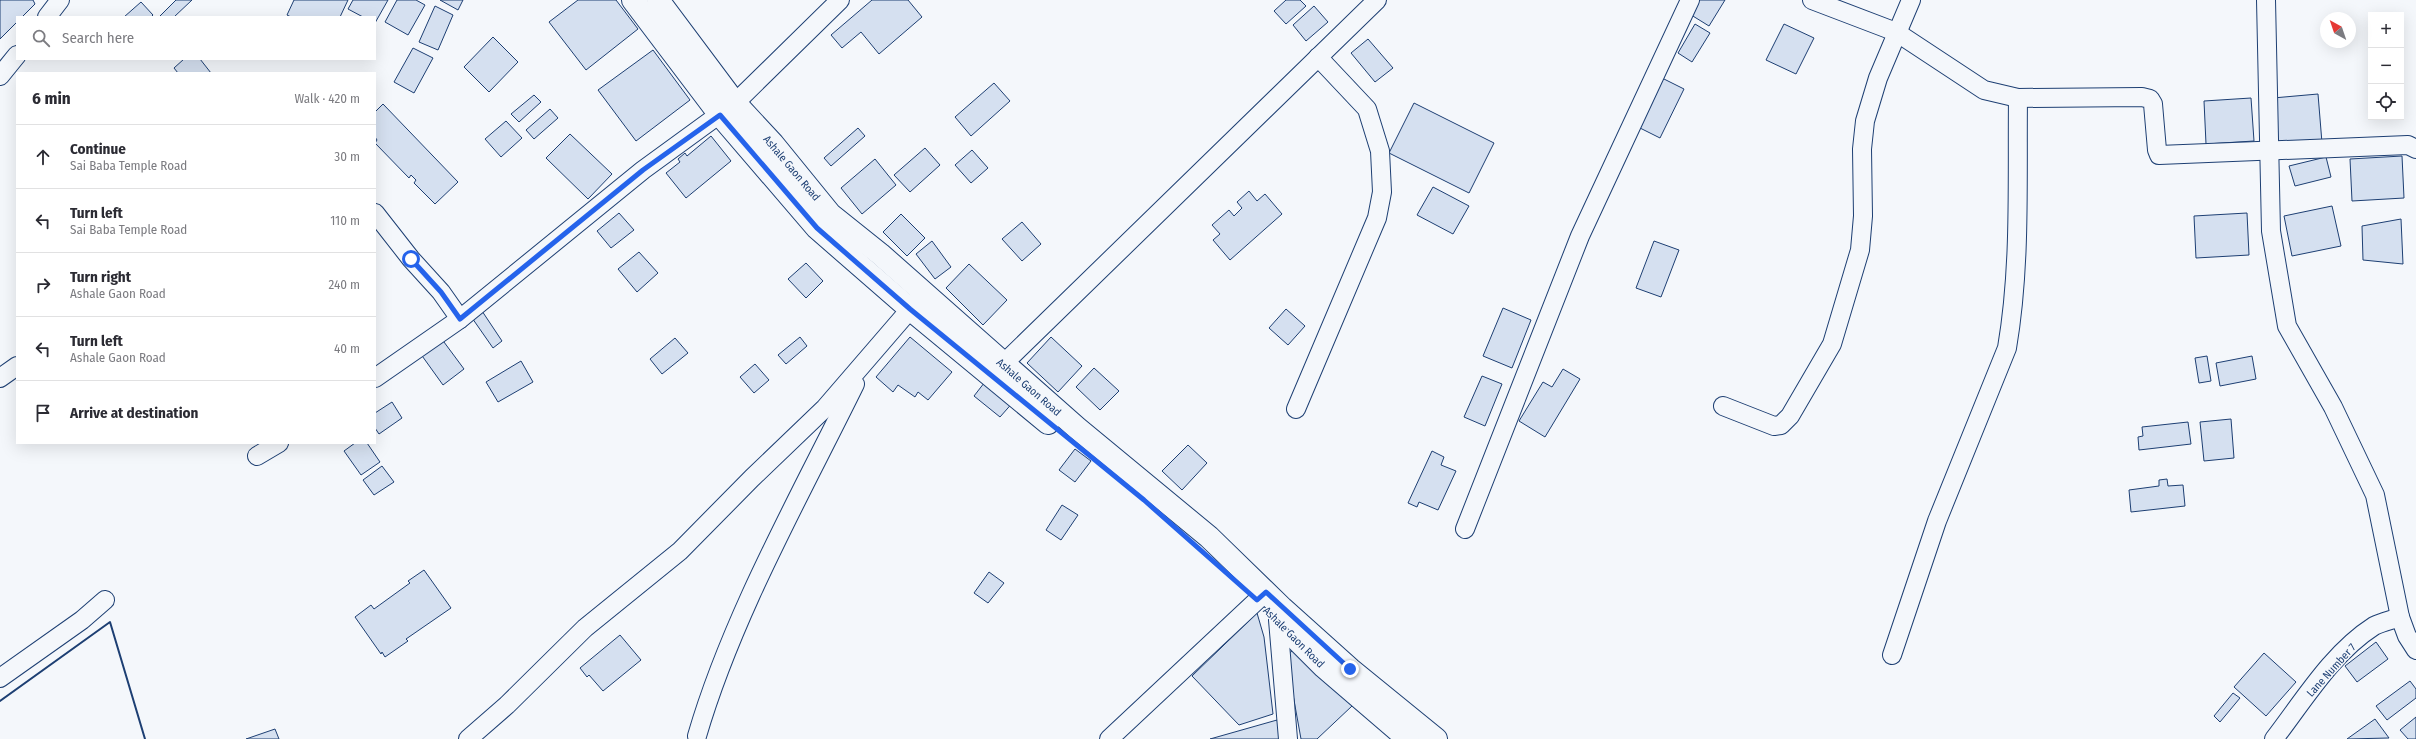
<!DOCTYPE html>
<html lang="en">
<head>
<meta charset="utf-8">
<style>
  body { margin:0; font-family:"Fira Sans Condensed",sans-serif; background:#f7f7f7; color:#2b2b33 }
  .controls { position:absolute; right:12px; top:12px; display:grid; overflow:hidden; border-radius:0px; box-shadow:0 4px 16px #0002 }
  .controls button { width:36px; height:36px; display:grid; place-items:center; padding:0; border:0; border-bottom:1px solid #e1e1e2; background:#fff; color:#2b2b33; font:20px sans-serif }
  .compass { position:absolute; left:2320px; top:12px; width:36px; height:36px; border-radius:50%; background:#fff; box-shadow:0 4px 16px #0002; rotate:320deg }
  .stop { position:absolute; width:12px; height:12px; margin:-9px; border:3px solid #2563eb; border-radius:50%; background:#fff }
  .stop.end { background:#2563eb; border-color:#fff; box-shadow:0 1px 4px #0008 }
  .list { margin:0; padding:0; list-style:none }
  h2 { display:flex; justify-content:space-between; align-items:center; height:52px; margin:0; padding:0 16px; font-size:17px }
  h2 small { font-size:13px; font-weight:400; color:#7c7c81 }
  .list li { display:grid; grid-template-columns:26px 1fr auto; gap:12px; align-items:center; box-sizing:border-box; height:64px; padding:0 16px; border-top:1px solid #e1e1e2 }
  .list b { display:block; font-size:15px; white-space:nowrap }
  .list p { margin:0; font-size:13px; white-space:nowrap; color:#7c7c81 }
  .list em { font-size:13px; font-style:normal; color:#7c7c81 }
  .icon { flex:none; width:22px; height:22px; fill:none; stroke:currentColor; stroke-width:2; stroke-linecap:round; stroke-linejoin:round }
  .map { position:relative; flex:none; width:2416px; height:739px; overflow:hidden }
  .search { position:absolute; background:#fff; box-shadow:0 4px 16px #0002; left:16px; top:16px; width:360px; height:44px; display:flex; align-items:center; gap:10px; box-sizing:border-box; padding:0 14px; border-radius:0px; color:#7c7c81; font-size:15px }
  .panel { position:absolute; background:#fff; box-shadow:0 4px 16px #0002; left:16px; top:72px; width:360px; height:372px; border-radius:0px }
  .map>svg:first-child { display:block }
  .building { fill:#d5e0f0; stroke:#1d3f73 }
  .lines { fill:none; stroke-linecap:round; stroke-linejoin:round }
  .minor-casing { stroke:#1d3f73; stroke-width:20 }
  .tertiary-casing { stroke:#1d3f73; stroke-width:24 }
  .minor { stroke:#f4f7fb; stroke-width:18 }
  .tertiary { stroke:#f4f7fb; stroke-width:22 }
  .wall { stroke:#1d3f73; stroke-width:2 }
  .route { stroke:#2563eb; stroke-width:5 }
  .labels { text-anchor:middle; stroke-width:3; stroke-linejoin:round; paint-order:stroke }
  .street-label { font-size:11px; fill:#1d3f73; stroke:#f4f7fb }
</style>
</head>
<body>
<div class="map">
<svg width="2416" height="739" viewBox="0 0 2416 739">
  <rect width="100%" height="100%" fill="#f4f7fb"/>
  <g class="building">
    <path d="M 0,0 L 33,0 L 35,4 L 22,17 L 17,17 L 17,22 L 0,39 Z"/>
    <path d="M 176,0 L 192,0 L 174,17 L 159,17 Z"/>
    <path d="M 294,0 L 348,0 L 340,17 L 291,17 L 287,15 Z"/>
    <path d="M 353,0 L 388,0 L 375,23 L 375,17 L 363,17 L 348,9 Z"/>
    <path d="M 397,0 L 416,0 L 425,5 L 408,35 L 385,22 Z"/>
    <path d="M 440,0 L 463,0 L 458,10 Z"/>
    <path d="M 578,0 L 616,0 L 638,29 L 586,70 L 549,22 Z"/>
    <path d="M 872,0 L 908,0 L 922,17 L 879,54 L 861,32 L 842,48 L 831,35 Z"/>
    <path d="M 1286,0 L 1300,0 L 1306,6 L 1286,24 L 1274,11 Z"/>
    <path d="M 1696,0 L 1725,0 L 1709,26 L 1688,13 Z"/>
    <path d="M 141,2 L 153,15 L 151,17 L 124,17 Z"/>
    <path d="M 435,6 L 453,15 L 438,50 L 419,42 Z"/>
    <path d="M 1314,6 L 1328,22 L 1306,41 L 1293,25 Z"/>
    <path d="M 1695,24 L 1710,33 L 1692,62 L 1678,53 Z"/>
    <path d="M 1784,24 L 1814,38 L 1796,74 L 1766,60 Z"/>
    <path d="M 493,37 L 518,62 L 489,92 L 464,67 Z"/>
    <path d="M 1368,39 L 1393,68 L 1375,82 L 1351,53 Z"/>
    <path d="M 413,48 L 433,58 L 414,93 L 394,82 Z"/>
    <path d="M 653,50 L 690,100 L 636,141 L 598,90 Z"/>
    <path d="M 184,59 L 200,59 L 211,73 L 178,73 L 174,68 Z"/>
    <path d="M 1660,77 L 1684,89 L 1660,138 L 1636,126 Z"/>
    <path d="M 994,83 L 1010,101 L 971,136 L 955,117 Z"/>
    <path d="M 2318,94 L 2322,143 L 2277,147 L 2273,98 Z"/>
    <path d="M 534,95 L 541,102 L 519,122 L 511,114 Z"/>
    <path d="M 2251,98 L 2254,141 L 2206,144 L 2204,101 Z"/>
    <path d="M 1414,103 L 1494,143 L 1469,193 L 1389,153 Z"/>
    <path d="M 383,104 L 458,182 L 435,204 L 414,183 L 416,180 L 411,175 L 409,178 L 375,143 L 377,140 L 375,137 L 375,112 Z"/>
    <path d="M 550,109 L 558,118 L 534,139 L 526,130 Z"/>
    <path d="M 506,121 L 522,138 L 501,157 L 485,139 Z"/>
    <path d="M 858,128 L 865,136 L 831,166 L 824,158 Z"/>
    <path d="M 570,134 L 612,174 L 588,199 L 546,158 Z"/>
    <path d="M 711,136 L 731,161 L 686,198 L 666,173 L 680,162 L 678,159 L 685,153 L 687,156 Z"/>
    <path d="M 925,148 L 940,165 L 910,192 L 894,175 Z"/>
    <path d="M 972,150 L 988,168 L 971,183 L 955,165 Z"/>
    <path d="M 2402,156 L 2404,198 L 2352,201 L 2350,159 Z"/>
    <path d="M 2326,157 L 2331,177 L 2295,186 L 2289,166 Z"/>
    <path d="M 875,159 L 896,185 L 862,214 L 841,188 Z"/>
    <path d="M 1433,187 L 1469,206 L 1453,234 L 1417,215 Z"/>
    <path d="M 1249,191 L 1257,201 L 1265,194 L 1282,214 L 1230,260 L 1213,240 L 1220,234 L 1212,225 L 1229,210 L 1234,216 L 1242,208 L 1237,202 Z"/>
    <path d="M 2332,206 L 2341,246 L 2292,256 L 2284,216 Z"/>
    <path d="M 619,213 L 634,230 L 611,248 L 597,231 Z"/>
    <path d="M 2247,213 L 2249,255 L 2196,258 L 2194,216 Z"/>
    <path d="M 901,214 L 925,238 L 907,256 L 883,232 Z"/>
    <path d="M 2401,219 L 2403,264 L 2363,260 L 2362,226 Z"/>
    <path d="M 1022,222 L 1041,244 L 1022,261 L 1002,239 Z"/>
    <path d="M 932,241 L 951,267 L 935,279 L 916,254 Z"/>
    <path d="M 1654,241 L 1679,250 L 1661,297 L 1636,288 Z"/>
    <path d="M 639,252 L 658,273 L 637,292 L 618,269 Z"/>
    <path d="M 806,263 L 823,281 L 806,298 L 788,279 Z"/>
    <path d="M 969,264 L 1007,300 L 983,325 L 946,288 Z"/>
    <path d="M 480,308 L 502,341 L 493,348 L 470,315 Z"/>
    <path d="M 1503,308 L 1531,320 L 1512,368 L 1483,356 Z"/>
    <path d="M 1286,309 L 1305,326 L 1288,345 L 1269,328 Z"/>
    <path d="M 800,337 L 807,346 L 786,364 L 778,355 Z"/>
    <path d="M 910,337 L 952,372 L 928,400 L 918,392 L 915,397 L 898,385 L 893,392 L 876,377 Z"/>
    <path d="M 1051,337 L 1082,366 L 1058,392 L 1027,363 Z"/>
    <path d="M 441,338 L 464,369 L 443,385 L 420,353 Z"/>
    <path d="M 675,338 L 688,353 L 662,374 L 650,359 Z"/>
    <path d="M 2207,356 L 2211,381 L 2199,383 L 2195,358 Z"/>
    <path d="M 2252,356 L 2256,379 L 2220,386 L 2216,363 Z"/>
    <path d="M 521,361 L 533,382 L 498,402 L 486,382 Z"/>
    <path d="M 755,364 L 769,380 L 754,393 L 740,377 Z"/>
    <path d="M 1094,368 L 1119,391 L 1100,410 L 1076,387 Z"/>
    <path d="M 1563,369 L 1580,379 L 1545,437 L 1519,421 L 1543,382 L 1552,387 Z"/>
    <path d="M 1482,376 L 1502,384 L 1485,426 L 1464,417 Z"/>
    <path d="M 988,378 L 1015,400 L 1000,417 L 974,396 Z"/>
    <path d="M 392,402 L 402,418 L 379,434 L 375,428 L 375,413 Z"/>
    <path d="M 2231,419 L 2234,458 L 2204,461 L 2200,422 Z"/>
    <path d="M 2188,422 L 2191,444 L 2139,450 L 2138,437 L 2143,436 L 2142,427 Z"/>
    <path d="M 355,443 L 367,443 L 380,462 L 361,475 L 344,451 Z"/>
    <path d="M 1188,445 L 1207,463 L 1182,490 L 1162,471 Z"/>
    <path d="M 1075,449 L 1091,461 L 1075,482 L 1059,470 Z"/>
    <path d="M 1432,451 L 1444,457 L 1441,465 L 1456,471 L 1438,510 L 1419,502 L 1417,507 L 1408,503 Z"/>
    <path d="M 382,466 L 394,482 L 374,495 L 363,480 Z"/>
    <path d="M 2167,479 L 2168,486 L 2183,485 L 2185,506 L 2131,512 L 2129,490 L 2159,486 L 2159,480 Z"/>
    <path d="M 1062,505 L 1078,515 L 1061,540 L 1046,530 Z"/>
    <path d="M 424,570 L 451,608 L 406,639 L 408,641 L 385,657 L 382,652 L 381,654 L 355,617 L 371,605 L 374,609 L 410,583 L 408,581 Z"/>
    <path d="M 989,572 L 1004,583 L 988,603 L 974,593 Z"/>
    <path d="M 1257,613 L 1264,637 L 1273,714 L 1239,725 L 1192,676 Z"/>
    <path d="M 620,635 L 641,660 L 603,691 L 589,675 L 587,677 L 580,668 Z"/>
    <path d="M 2376,642 L 2388,659 L 2357,682 L 2345,666 Z"/>
    <path d="M 1299,645 L 1352,706 L 1317,739 L 1301,739 L 1286,656 Z"/>
    <path d="M 2264,653 L 2296,682 L 2266,716 L 2234,687 Z"/>
    <path d="M 2410,681 L 2416,689 L 2416,698 L 2387,720 L 2376,706 Z"/>
    <path d="M 2233,693 L 2240,698 L 2220,722 L 2214,716 Z"/>
    <path d="M 2416,717 L 2416,739 L 2408,739 L 2400,730 Z"/>
    <path d="M 2375,719 L 2389,738 L 2347,739 Z"/>
    <path d="M 1277,720 L 1282,739 L 1210,739 Z"/>
    <path d="M 275,729 L 279,739 L 246,739 Z"/>
  </g>
  <g class="lines">
    <g class="minor-casing">
      <g id="minor">
        <path d="M 1812,0 L 1896,32 L 1984,90 L 2018,98 L 2142,97 L 2150,99 L 2153,104 L 2157,150 L 2159,155 L 2408,145 L 2416,149"/>
        <path d="M 2266,0 L 2271,231 L 2287,326 L 2333,407 L 2375,495 L 2400,617 L 2407,636 L 2416,650"/>
        <path d="M 47,17 L 60,0"/>
        <path d="M 0,76 L 17,55"/>
        <path d="M 375,213 L 411,259 L 441,292 L 460,319"/>
        <path d="M 995,372 L 1377,0"/>
        <path d="M 0,378 L 17,366"/>
        <path d="M 375,378 L 460,319 L 643,170 L 735,103 L 840,0"/>
        <path d="M 1723,406 L 1774,426 L 1781,425 L 1790,416 L 1832,344 L 1860,250 L 1863,216 L 1862,149 L 1865,121 L 1878,78 L 1911,0"/>
        <path d="M 1296,409 L 1377,218 L 1382,192 L 1380,151 L 1367,109 L 1318,57"/>
        <path d="M 257,456 L 279,443"/>
        <path d="M 1465,529 L 1580,236 L 1690,0"/>
        <path d="M 1282,608 L 1278,620 L 1288,739"/>
        <path d="M 1892,655 L 1937,521 L 2007,348 C 2021,266 2017,181 2018,98"/>
        <path d="M 0,678 L 82,620 L 105,600"/>
        <path d="M 697,736 C 732,616 800,496 855,384"/>
        <path d="M 468,739 L 507,705 L 585,628 L 680,551 L 752,478 L 825,408 L 919,299"/>
        <path d="M 1109,739 L 1266,592"/>
        <path d="M 2274,739 C 2304,700 2332,653 2374,626 C 2382,622 2392,620 2400,617"/>
      </g>
    </g>
    <g class="tertiary-casing">
      <g id="tertiary">
        <path d="M 633,0 L 720,115 L 817,228 L 910,309 L 1048,423"/>
        <path d="M 658,0 L 735,103 L 773,144 L 830,214 L 880,254 L 1077,428 L 1209,537 L 1282,608 L 1350,669 L 1436,739"/>
        <path d="M 1297,640 L 1324,667 L 1408,739"/>
      </g>
    </g>
    <use href="#minor" class="minor"/>
    <use href="#tertiary" class="tertiary"/>
    <path class="wall" d="M 0,701 L 110,622 L 145,739"/>
  </g>
  <g class="lines">
    <path class="route" d="M 411,259 L 441,292 L 460,319 L 643,170 L 720,115 L 817,228 L 910,309 L 1144,500 L 1257,600 L 1266,592 L 1350,669"/>
  </g>
  <g class="labels">
    <g class="street-label">
      <text transform="translate(792 168) rotate(50)" y="4">Ashale Gaon Road</text>
      <text transform="translate(1029 387) rotate(41)" y="4">Ashale Gaon Road</text>
      <text transform="translate(1294 637) rotate(45)" y="4">Ashale Gaon Road</text>
      <text transform="translate(2331 670) rotate(-48)" y="4">Lane Number 7</text>
    </g>
  </g>
</svg>
<div class="controls">
<button>+</button>
<button>−</button>
<button><svg class="icon" aria-label="locate" viewBox="0 0 24 24"><circle cx="12" cy="12" r="6"/><path d="M12 2v4M12 18v4M2 12h4M18 12h4"/></svg></button>
</div>
<svg class="compass" viewBox="-18 -18 36 36"><path d="M0-13l5 13h-10z" fill="#e53935"/><path d="M0 13l5-13h-10z" fill="#7c7c81"/></svg>
<div class="stop" style="left:411px;top:259px"></div>
<div class="stop end" style="left:1350px;top:669px"></div>
<div class="search"><svg class="icon" aria-label="search" viewBox="0 0 24 24"><circle cx="10" cy="10" r="6"/><path d="M15 15l6 6"/></svg>Search here</div>
<section class="panel">
<h2>6 min<small>Walk · 420 m</small></h2>
<ul class="list">
<li><svg class="icon" aria-label="ahead" viewBox="0 0 24 24"><path d="M12 20V5M6 11l6-6 6 6"/></svg><div><b>Continue</b><p>Sai Baba Temple Road</p></div><em>30 m</em></li>
<li><svg class="icon" aria-label="left" viewBox="0 0 24 24"><path d="M17 20v-9H6M10 6l-5 5 5 5"/></svg><div><b>Turn left</b><p>Sai Baba Temple Road</p></div><em>110 m</em></li>
<li><svg class="icon" aria-label="right" viewBox="0 0 24 24"><path d="M7 20v-9h11M14 6l5 5-5 5"/></svg><div><b>Turn right</b><p>Ashale Gaon Road</p></div><em>240 m</em></li>
<li><svg class="icon" aria-label="left" viewBox="0 0 24 24"><path d="M17 20v-9H6M10 6l-5 5 5 5"/></svg><div><b>Turn left</b><p>Ashale Gaon Road</p></div><em>40 m</em></li>
<li><svg class="icon" aria-label="arrive" viewBox="0 0 24 24"><path d="M6 21V4h12l-3 4 3 4H6"/></svg><div><b>Arrive at destination</b></div></li>
</ul>
</section>
</div>
</body>
</html>
